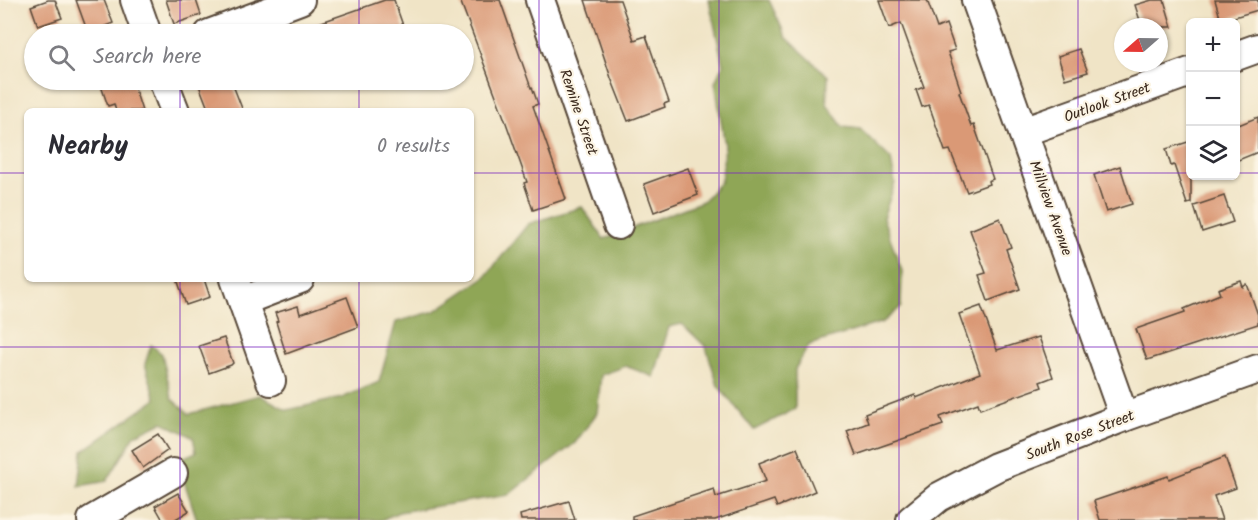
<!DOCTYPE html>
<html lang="en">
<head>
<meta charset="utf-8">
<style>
  body { margin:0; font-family:Kalam,sans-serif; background:#f7f7f7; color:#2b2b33 }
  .controls { position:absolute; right:18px; top:18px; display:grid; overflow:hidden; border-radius:9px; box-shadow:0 2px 4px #0004 }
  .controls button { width:54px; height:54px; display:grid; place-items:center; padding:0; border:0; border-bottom:2px solid #e1e1e2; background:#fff; color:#2b2b33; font:30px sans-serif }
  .compass { position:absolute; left:1114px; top:18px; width:54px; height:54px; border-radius:50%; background:#fff; box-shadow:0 2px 4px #0004; rotate:250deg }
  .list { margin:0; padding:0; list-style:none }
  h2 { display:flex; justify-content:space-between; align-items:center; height:78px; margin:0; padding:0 24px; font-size:26px }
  h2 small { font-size:20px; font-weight:400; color:#7c7c81 }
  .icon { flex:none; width:33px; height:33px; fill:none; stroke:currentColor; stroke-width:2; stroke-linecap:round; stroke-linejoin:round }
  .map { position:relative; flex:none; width:1258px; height:520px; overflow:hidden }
  .search { position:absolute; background:#fff; box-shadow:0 2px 4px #0004; left:24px; top:24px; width:450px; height:66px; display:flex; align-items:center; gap:15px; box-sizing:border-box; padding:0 21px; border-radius:33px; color:#7c7c81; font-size:22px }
  .panel { position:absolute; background:#fff; box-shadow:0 2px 4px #0004; left:24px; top:108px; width:450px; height:174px; border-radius:9px }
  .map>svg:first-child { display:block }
  .forest { fill:#8fa657; stroke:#65683a; stroke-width:1.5 }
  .building { fill:#da9976 }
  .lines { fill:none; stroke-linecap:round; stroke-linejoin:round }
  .minor-casing { stroke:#564637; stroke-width:32 }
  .minor { stroke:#fff; stroke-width:28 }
  .grid { fill:none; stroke:#7b2cbf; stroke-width:1.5; stroke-opacity:0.55 }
  .labels { text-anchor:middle; stroke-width:4.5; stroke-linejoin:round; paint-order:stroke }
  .street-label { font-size:15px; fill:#3b2a1e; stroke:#fcf5e5 }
</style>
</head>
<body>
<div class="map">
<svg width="1258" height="520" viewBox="0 0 1258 520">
  <rect width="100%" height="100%" fill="#fcf5e5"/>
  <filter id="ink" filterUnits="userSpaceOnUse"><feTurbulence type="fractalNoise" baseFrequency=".0167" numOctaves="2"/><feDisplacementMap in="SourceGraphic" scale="12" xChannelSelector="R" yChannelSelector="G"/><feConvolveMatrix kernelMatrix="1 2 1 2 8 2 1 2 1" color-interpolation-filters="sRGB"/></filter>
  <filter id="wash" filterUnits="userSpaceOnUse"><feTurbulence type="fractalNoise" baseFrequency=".008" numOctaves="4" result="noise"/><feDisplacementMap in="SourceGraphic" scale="24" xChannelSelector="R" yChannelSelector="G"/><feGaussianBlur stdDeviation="1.35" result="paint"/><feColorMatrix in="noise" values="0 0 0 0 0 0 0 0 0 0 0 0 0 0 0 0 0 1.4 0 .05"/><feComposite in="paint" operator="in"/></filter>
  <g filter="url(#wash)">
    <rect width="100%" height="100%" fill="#f0e4c6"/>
    <path class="forest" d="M 709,0 L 769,0 L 786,37 L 828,76 L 827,104 L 843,127 L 860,129 L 891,159 L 895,183 L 883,218 L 902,271 L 901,307 L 883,322 L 809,345 L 795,369 L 795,409 L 754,430 L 718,386 L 706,347 L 682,324 L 669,327 L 654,377 L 626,366 L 601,375 L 597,413 L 575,443 L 508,495 L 399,512 L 381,520 L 197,520 L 182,475 L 182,458 L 196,452 L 193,437 L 162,422 L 135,435 L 107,481 L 79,486 L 83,451 L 156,399 L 145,364 L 151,345 L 162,354 L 172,398 L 189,414 L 260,395 L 287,410 L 342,398 L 379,382 L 396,322 L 435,311 L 485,277 L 528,224 L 582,207 L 604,239 L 703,201 L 721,181 L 725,146 L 715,82 L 723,65 Z"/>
    <g id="blocks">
      <g class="building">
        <path d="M 48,0 L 55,0 L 62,18 L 38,26 L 31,6 Z"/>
        <path d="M 76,0 L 104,0 L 113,23 L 88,33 Z"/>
        <path d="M 166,0 L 196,0 L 201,15 L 174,24 Z"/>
        <path d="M 385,0 L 394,0 L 406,34 L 294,34 L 293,32 Z"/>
        <path d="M 460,0 L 500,0 L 531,88 L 532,87 L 538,104 L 533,106 L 566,199 L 533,210 L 524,183 L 527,182 L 505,120 Z"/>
        <path d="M 585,0 L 620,0 L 634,40 L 646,36 L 669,102 L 664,104 L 665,107 L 628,121 L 611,78 Z"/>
        <path d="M 879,0 L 927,0 L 937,28 L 946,24 L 955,50 L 948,52 L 961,91 L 959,92 L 971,126 L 974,125 L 993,179 L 988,181 L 989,184 L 967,192 L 950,150 L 945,151 L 929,105 L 922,107 L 916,90 L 924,87 L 901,23 L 889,28 Z"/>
        <path d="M 1152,0 L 1164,0 L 1172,27 L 1142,27 L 1135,5 Z"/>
        <path d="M 1215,0 L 1258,0 L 1258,10 L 1221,21 Z"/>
        <path d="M 1079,49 L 1088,72 L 1065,79 L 1058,56 Z"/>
        <path d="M 99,80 L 132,80 L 142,111 L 116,111 L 114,104 L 108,106 Z"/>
        <path d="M 197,80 L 231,80 L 243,111 L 209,111 Z"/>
        <path d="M 1258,117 L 1258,152 L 1236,161 L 1236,126 Z"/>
        <path d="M 1191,141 L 1191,203 L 1187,204 L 1174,165 L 1171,166 L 1166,149 Z"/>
        <path d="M 1120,166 L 1132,204 L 1106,212 L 1094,175 Z"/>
        <path d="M 688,168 L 698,195 L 654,212 L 644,184 Z"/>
        <path d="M 1224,196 L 1233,222 L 1202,232 L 1194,206 Z"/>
        <path d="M 1000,218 L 1011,247 L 1006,249 L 1020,289 L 988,301 L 979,275 L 986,273 L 970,230 Z"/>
        <path d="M 177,279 L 204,279 L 210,297 L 186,305 Z"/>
        <path d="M 1241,281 L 1243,287 L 1247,284 L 1258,315 L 1258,324 L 1147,360 L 1136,329 L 1185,312 L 1184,309 L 1220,294 L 1218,289 Z"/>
        <path d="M 347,297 L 358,327 L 286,354 L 276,322 L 278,321 L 275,313 L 298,306 L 300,314 Z"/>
        <path d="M 981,306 L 997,350 L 1039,337 L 1053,377 L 1040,382 L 1042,387 L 980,409 L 978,403 L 940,417 L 943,425 L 856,455 L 847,431 L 868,423 L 865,414 L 915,395 L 916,398 L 980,373 L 959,314 Z"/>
        <path d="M 224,338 L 233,363 L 231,365 L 209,373 L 199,346 Z"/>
        <path d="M 158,434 L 168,450 L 143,468 L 132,450 Z"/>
        <path d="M 797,448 L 815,491 L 777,507 L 774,500 L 715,520 L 632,520 L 632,516 L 714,489 L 716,497 L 766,481 L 759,463 Z"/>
        <path d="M 1225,457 L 1236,488 L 1214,496 L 1222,520 L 1100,520 L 1094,501 L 1168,476 L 1169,479 Z"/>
        <path d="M 178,493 L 189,511 L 174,520 L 163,520 L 155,506 Z"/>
        <path d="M 569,501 L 575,520 L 521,520 L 520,515 Z"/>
      </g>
    </g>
  </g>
  <g filter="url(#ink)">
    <use href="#blocks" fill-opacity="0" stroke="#564637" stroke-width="1.5"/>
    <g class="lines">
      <g class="minor-casing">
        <g id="minor">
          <path d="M 135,0 L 147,34"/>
          <path d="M 540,0 L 618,225"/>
          <path d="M 976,0 L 1124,417"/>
          <path d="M 209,34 L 300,0"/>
          <path d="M 1236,56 L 1258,48"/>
          <path d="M 163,80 L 175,111"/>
          <path d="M 1023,132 L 1190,72"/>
          <path d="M 235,279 L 271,381"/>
          <path d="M 243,301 L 300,279"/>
          <path d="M 92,520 L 173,473"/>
          <path d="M 911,520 L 939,497 L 996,467 L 1124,417 L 1258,369"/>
        </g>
      </g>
      <use href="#minor" class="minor"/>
    </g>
  </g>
  <path class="grid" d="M 180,0 L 180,34M 359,0 L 359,34M 539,0 L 539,520M 719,0 L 719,520M 899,0 L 899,520M 1078,0 L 1078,520M 180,80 L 180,111M 359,80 L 359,111M 0,173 L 27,173M 471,173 L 1190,173M 1236,173 L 1258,173M 180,279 L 180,520M 359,279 L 359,520M 0,347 L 1258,347"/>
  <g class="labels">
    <g class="street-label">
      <text transform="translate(1107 102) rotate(-20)" y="5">Outlook Street</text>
      <text transform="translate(579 112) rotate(71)" y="5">Remine Street</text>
      <text transform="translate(1051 208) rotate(70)" y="5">Millview Avenue</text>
      <text transform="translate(1080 435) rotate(-21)" y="5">South Rose Street</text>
    </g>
  </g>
</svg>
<div class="controls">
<button>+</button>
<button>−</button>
<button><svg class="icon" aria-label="layers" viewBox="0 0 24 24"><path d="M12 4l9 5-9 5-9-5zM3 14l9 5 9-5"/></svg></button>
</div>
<svg class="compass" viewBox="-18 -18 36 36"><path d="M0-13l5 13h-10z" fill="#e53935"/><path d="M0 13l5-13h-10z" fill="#7c7c81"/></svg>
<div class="search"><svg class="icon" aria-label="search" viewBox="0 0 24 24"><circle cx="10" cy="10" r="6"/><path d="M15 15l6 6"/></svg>Search here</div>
<section class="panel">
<h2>Nearby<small>0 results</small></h2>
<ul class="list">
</ul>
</section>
</div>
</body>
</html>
